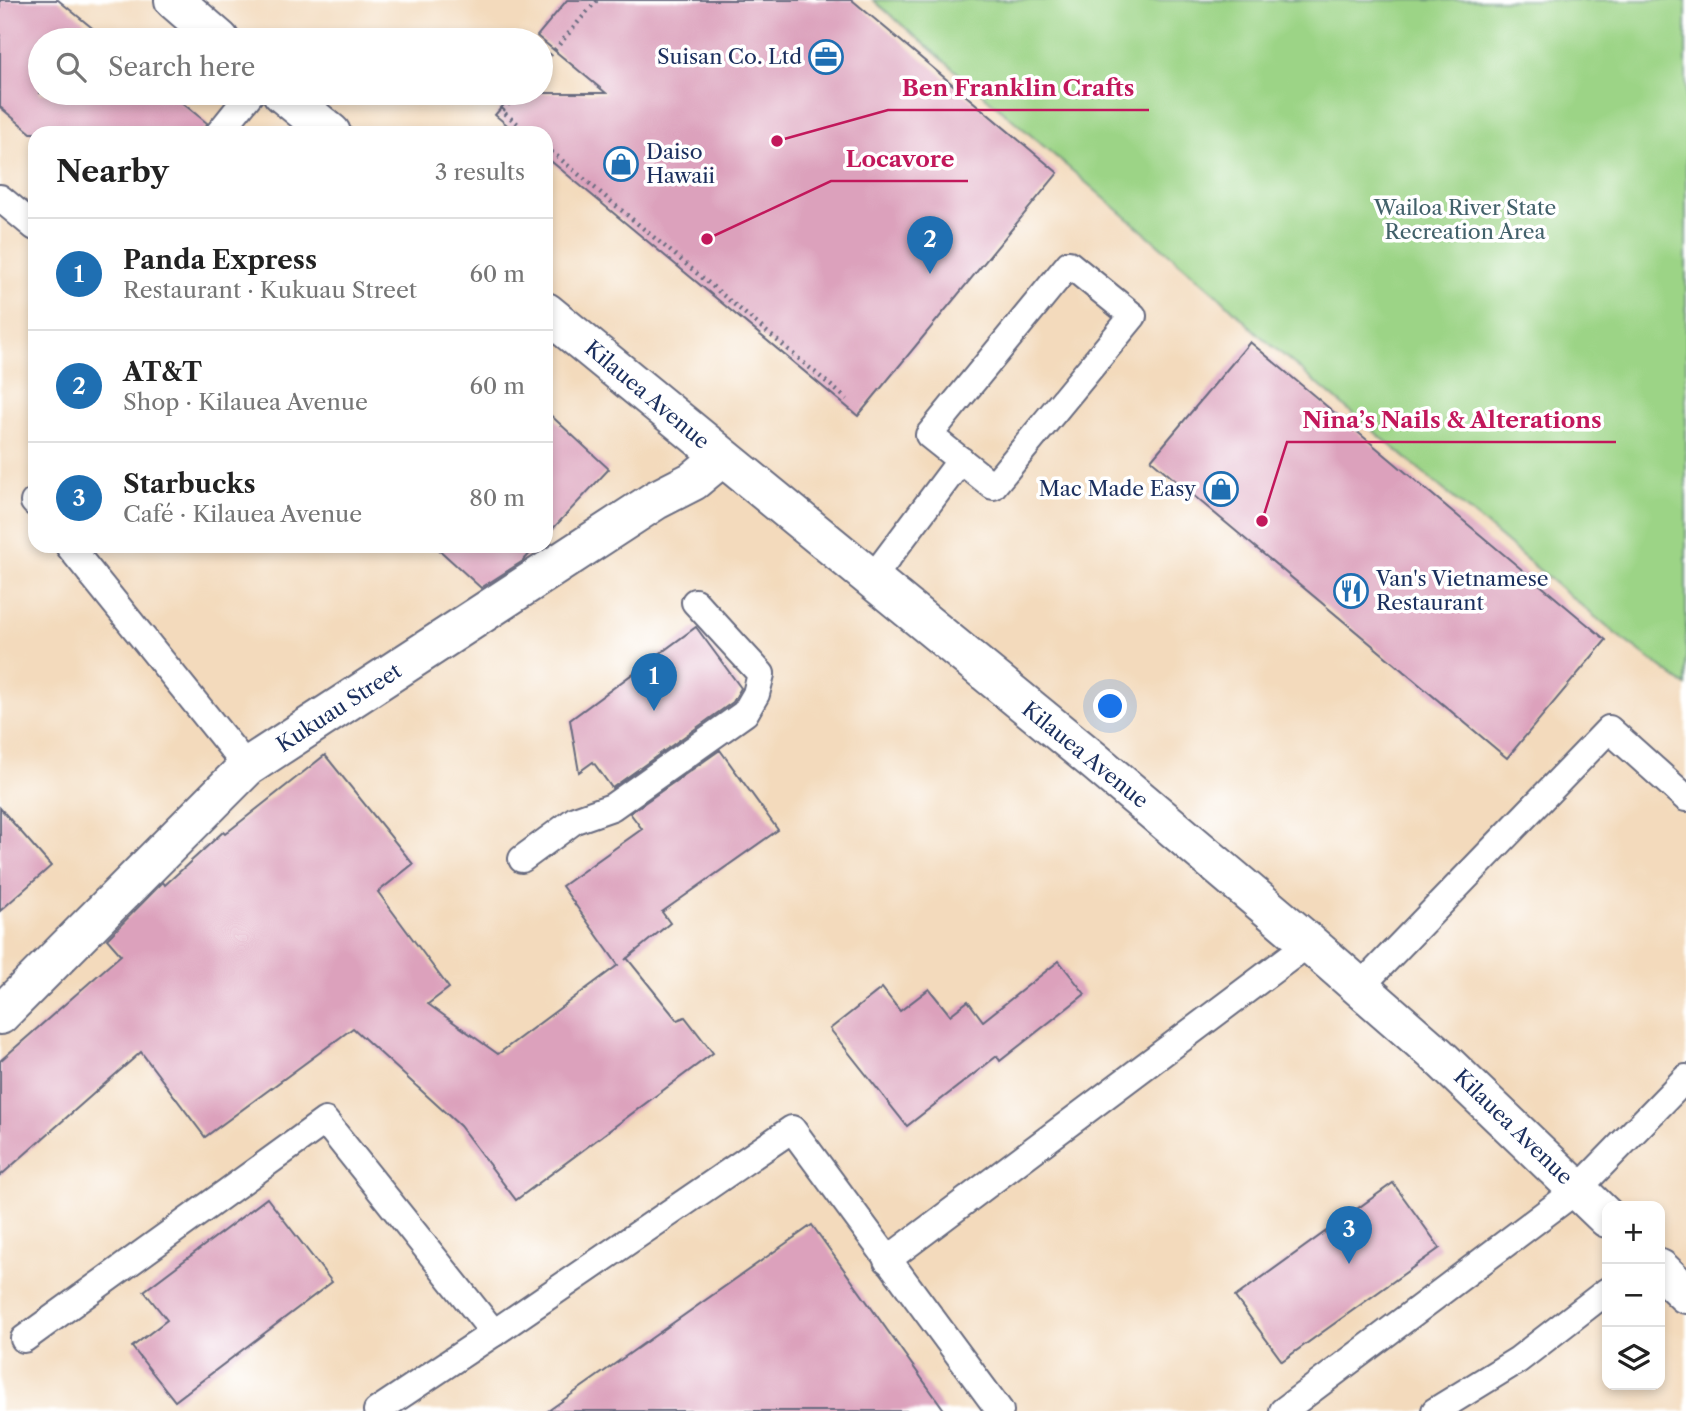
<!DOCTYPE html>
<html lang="en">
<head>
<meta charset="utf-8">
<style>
  body { margin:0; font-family:"Libre Caslon Text",serif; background:#f2f2f2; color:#222 }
  .controls { position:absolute; right:21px; bottom:21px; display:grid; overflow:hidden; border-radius:14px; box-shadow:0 4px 10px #0003 }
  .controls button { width:63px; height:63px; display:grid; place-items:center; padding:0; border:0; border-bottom:2px solid #e0e0e0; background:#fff; color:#222; font:35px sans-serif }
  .you { position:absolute; left:1111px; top:707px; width:24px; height:24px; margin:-18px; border:5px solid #fff; border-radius:50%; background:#1a73e8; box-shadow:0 0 0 10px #1a73e833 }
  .badge { display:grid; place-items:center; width:46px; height:46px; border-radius:50%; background:#1f6fb2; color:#fff; font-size:23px; font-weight:700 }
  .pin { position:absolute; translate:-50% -58px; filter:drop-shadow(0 2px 4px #0008) }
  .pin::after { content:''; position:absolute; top:37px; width:24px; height:21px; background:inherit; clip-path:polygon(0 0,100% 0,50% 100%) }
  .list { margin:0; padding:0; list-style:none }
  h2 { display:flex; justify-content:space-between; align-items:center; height:91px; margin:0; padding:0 28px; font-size:30px }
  h2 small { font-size:23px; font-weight:400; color:#767676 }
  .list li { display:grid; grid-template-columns:46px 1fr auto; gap:21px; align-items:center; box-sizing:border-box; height:112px; padding:0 28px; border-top:2px solid #e0e0e0 }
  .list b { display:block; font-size:26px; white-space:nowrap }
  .list p { margin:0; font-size:23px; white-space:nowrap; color:#767676 }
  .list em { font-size:23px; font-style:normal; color:#767676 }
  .icon { flex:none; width:38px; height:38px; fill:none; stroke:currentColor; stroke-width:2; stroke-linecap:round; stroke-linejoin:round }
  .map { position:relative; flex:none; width:1686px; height:1411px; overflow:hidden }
  .search { position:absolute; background:#fff; box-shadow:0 4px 10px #0003; left:28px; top:28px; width:525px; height:77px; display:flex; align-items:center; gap:18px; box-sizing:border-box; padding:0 24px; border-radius:38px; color:#767676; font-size:26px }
  .panel { position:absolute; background:#fff; box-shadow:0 4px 10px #0003; left:28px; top:126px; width:525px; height:427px; border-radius:21px }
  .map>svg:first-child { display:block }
  .green { fill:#9cd486; stroke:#5c8272; stroke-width:2 }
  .building { fill:#dca1bc }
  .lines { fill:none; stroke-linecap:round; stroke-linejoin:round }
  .lane-casing { stroke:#676b7f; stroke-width:30 }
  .street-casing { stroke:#676b7f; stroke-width:42 }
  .secondary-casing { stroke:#676b7f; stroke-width:42 }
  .path { stroke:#676b7f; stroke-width:4.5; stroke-dasharray:2 5; stroke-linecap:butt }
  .lane { stroke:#fff; stroke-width:26 }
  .street { stroke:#fff; stroke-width:38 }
  .secondary { stroke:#fff; stroke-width:38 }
  .labels { text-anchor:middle; stroke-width:7; stroke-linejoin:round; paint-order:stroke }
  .poi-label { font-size:21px; fill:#1b2f5e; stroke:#fff; text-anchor:end }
  .park-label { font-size:21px; fill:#42616a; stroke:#fff }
  .street-label { font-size:21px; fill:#1b2f5e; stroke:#fff }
  .leader { fill:none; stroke:#c2185b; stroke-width:2.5 }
  .callout-dot { fill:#c2185b; stroke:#fff; stroke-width:2.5 }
  .callout-label { font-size:23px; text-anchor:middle; font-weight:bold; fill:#c2185b; stroke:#fff; stroke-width:7; stroke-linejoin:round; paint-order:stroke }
</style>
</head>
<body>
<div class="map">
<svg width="1686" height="1411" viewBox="0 0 1686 1411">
  <rect width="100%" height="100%" fill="#fff"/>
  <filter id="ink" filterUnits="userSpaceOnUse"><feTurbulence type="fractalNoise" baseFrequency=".0143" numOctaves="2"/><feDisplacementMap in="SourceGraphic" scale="14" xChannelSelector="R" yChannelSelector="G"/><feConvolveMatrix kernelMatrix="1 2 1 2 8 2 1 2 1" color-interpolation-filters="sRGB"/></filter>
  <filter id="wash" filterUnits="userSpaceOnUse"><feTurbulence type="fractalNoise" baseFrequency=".00686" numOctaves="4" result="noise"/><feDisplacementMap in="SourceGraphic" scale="28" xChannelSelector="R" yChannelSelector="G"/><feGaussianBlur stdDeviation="1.57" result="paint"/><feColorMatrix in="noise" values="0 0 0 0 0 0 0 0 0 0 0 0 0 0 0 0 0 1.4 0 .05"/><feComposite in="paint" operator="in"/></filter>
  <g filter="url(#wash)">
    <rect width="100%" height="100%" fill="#f3dabc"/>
    <path class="green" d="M 873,0 L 1686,0 L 1686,686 L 1613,632 L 1258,334 L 1222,299 Z"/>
    <g id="blocks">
      <g class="building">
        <path d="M 0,0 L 58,0 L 107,40 L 40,40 L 40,93 L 170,93 L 207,123 L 204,133 L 31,133 L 0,107 Z"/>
        <path d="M 567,0 L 852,0 L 1058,173 L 858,416 L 546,157 L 546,133 L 517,133 L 495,115 L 514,93 L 606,93 L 537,36 Z"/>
        <path d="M 1250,342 L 1606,640 L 1507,758 L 1151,460 Z"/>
        <path d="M 546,411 L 609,469 L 546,536 Z"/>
        <path d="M 435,546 L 537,546 L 523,561 L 481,588 Z"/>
        <path d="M 696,627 L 741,688 L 733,702 L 612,788 L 593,762 L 579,772 L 570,720 Z"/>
        <path d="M 720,750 L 778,830 L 662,912 L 670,923 L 625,960 L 627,958 L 677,1020 L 685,1017 L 713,1053 L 516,1200 L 460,1126 L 353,1028 L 205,1137 L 141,1052 L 0,1176 L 0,1061 L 121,955 L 107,939 L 163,882 L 165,885 L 223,832 L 225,834 L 325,755 L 413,864 L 378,892 L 449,988 L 428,1004 L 498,1054 L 618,965 L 562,886 L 642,829 L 630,813 Z"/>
        <path d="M 0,808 L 51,866 L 0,911 Z"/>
        <path d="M 1059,961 L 1085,994 L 1000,1061 L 997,1056 L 907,1126 L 830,1029 L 882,988 L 900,1011 L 929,989 L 950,1015 L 968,1001 L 983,1021 Z"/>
        <path d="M 1393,1183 L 1440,1248 L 1282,1361 L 1235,1297 Z"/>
        <path d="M 267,1198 L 332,1282 L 175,1401 L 132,1347 L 167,1320 L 144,1291 Z"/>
        <path d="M 812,1225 L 945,1411 L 548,1411 Z"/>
      </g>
    </g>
  </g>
  <g filter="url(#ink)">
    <use href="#blocks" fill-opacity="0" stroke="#676b7f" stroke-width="2"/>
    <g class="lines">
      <g class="lane-casing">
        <g id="lane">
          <path d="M 219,133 L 251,93"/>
          <path d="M 0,198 L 35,227"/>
          <path d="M 1069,264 L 1133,316 L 993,486 L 929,435 Z"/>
          <path d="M 34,502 L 35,503"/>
          <path d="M 69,546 L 247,767"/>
          <path d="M 871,580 L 961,460"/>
          <path d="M 522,859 L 575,820 L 612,807 L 745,713 L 756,694 L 761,674 L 695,602"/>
          <path d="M 1360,987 L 1609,729 L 1686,798"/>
          <path d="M 887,1260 L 1309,943"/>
          <path d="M 494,1333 L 792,1129 L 1000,1411"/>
          <path d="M 24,1339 L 325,1121 L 494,1333 L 377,1411"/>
          <path d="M 1283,1411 L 1578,1189 L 1686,1078"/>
          <path d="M 1435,1411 L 1518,1360 L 1607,1291"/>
        </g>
      </g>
      <g class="street-casing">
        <path id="street" d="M 0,1015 L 247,767 L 656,500 L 693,481 L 722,457"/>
      </g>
      <g class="secondary-casing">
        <g id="secondary">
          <path d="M 174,0 L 220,40"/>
          <path d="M 282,93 L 331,133"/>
          <path d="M 546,312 L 1093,760 L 1309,943 L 1436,1054 L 1607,1218"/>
          <path d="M 1660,1269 L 1686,1294"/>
        </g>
      </g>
      <g class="path">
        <path d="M 541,66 L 597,0"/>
        <path d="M 518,93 L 502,111 L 529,133"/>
        <path d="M 546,147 L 847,399"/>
      </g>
      <use href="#lane" class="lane"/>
      <use href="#street" class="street"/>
      <use href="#secondary" class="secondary"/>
    </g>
  </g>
  <defs>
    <g id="office-ring" transform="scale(1.75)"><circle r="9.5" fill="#fff" stroke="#1f6fb2" stroke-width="1.5"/><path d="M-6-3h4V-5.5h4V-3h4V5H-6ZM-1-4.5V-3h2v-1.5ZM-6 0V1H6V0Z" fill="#1f6fb2"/></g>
    <g id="shop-ring" transform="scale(1.75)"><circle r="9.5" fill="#fff" stroke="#1f6fb2" stroke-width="1.5"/><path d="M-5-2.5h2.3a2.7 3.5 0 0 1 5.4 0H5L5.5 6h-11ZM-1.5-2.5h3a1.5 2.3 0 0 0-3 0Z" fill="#1f6fb2"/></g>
    <g id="restaurant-ring" transform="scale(1.75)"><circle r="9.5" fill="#fff" stroke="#1f6fb2" stroke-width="1.5"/><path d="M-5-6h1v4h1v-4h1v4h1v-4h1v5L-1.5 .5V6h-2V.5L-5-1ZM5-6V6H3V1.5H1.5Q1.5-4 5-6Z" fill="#1f6fb2"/></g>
  </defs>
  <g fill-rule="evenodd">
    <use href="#office-ring" x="826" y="57"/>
    <use href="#shop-ring" x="621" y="164"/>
    <use href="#shop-ring" x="1221" y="489"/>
    <use href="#restaurant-ring" x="1351" y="591"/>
  </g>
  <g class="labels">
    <g class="poi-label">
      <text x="802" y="64">Suisan Co. Ltd</text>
      <text x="646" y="159" text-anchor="start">Daiso<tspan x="646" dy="24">Hawaii</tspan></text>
      <text x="1196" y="496">Mac Made Easy</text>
      <text x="1376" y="586" text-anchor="start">Van's Vietnamese<tspan x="1376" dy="24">Restaurant</tspan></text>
    </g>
    <g class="park-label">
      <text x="1465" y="215">Wailoa River State<tspan x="1465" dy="24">Recreation Area</tspan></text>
    </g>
    <g class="street-label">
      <text transform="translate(647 395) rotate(40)" y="7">Kilauea Avenue</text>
      <text transform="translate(339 708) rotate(-33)" y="7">Kukuau Street</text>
      <text transform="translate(1085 755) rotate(39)" y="7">Kilauea Avenue</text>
      <text transform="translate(1513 1127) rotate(44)" y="7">Kilauea Avenue</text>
    </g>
  </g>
  <path class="leader" d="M777 141L888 110H1149M707 239L831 181H968M1262 521L1287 442H1616"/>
  <g class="callout-dot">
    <circle cx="777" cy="141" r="7"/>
    <circle cx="707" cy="239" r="7"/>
    <circle cx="1262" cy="521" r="7"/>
  </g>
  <g class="callout-label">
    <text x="1018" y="96">Ben Franklin Crafts</text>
    <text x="900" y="167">Locavore</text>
    <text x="1452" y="428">Nina’s Nails &amp; Alterations</text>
  </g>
</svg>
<div class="controls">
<button>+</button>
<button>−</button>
<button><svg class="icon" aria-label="layers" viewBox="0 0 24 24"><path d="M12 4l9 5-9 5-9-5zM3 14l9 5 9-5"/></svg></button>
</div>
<div class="you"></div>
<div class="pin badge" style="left:654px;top:711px">1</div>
<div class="pin badge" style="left:930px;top:274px">2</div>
<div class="pin badge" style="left:1349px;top:1264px">3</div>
<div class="search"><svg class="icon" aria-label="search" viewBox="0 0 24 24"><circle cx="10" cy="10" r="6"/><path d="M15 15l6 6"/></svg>Search here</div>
<section class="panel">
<h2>Nearby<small>3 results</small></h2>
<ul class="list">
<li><span class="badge">1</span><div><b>Panda Express</b><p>Restaurant · Kukuau Street</p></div><em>60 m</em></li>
<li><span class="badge">2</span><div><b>AT&amp;T</b><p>Shop · Kilauea Avenue</p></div><em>60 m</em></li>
<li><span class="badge">3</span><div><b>Starbucks</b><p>Café · Kilauea Avenue</p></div><em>80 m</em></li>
</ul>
</section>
</div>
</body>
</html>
